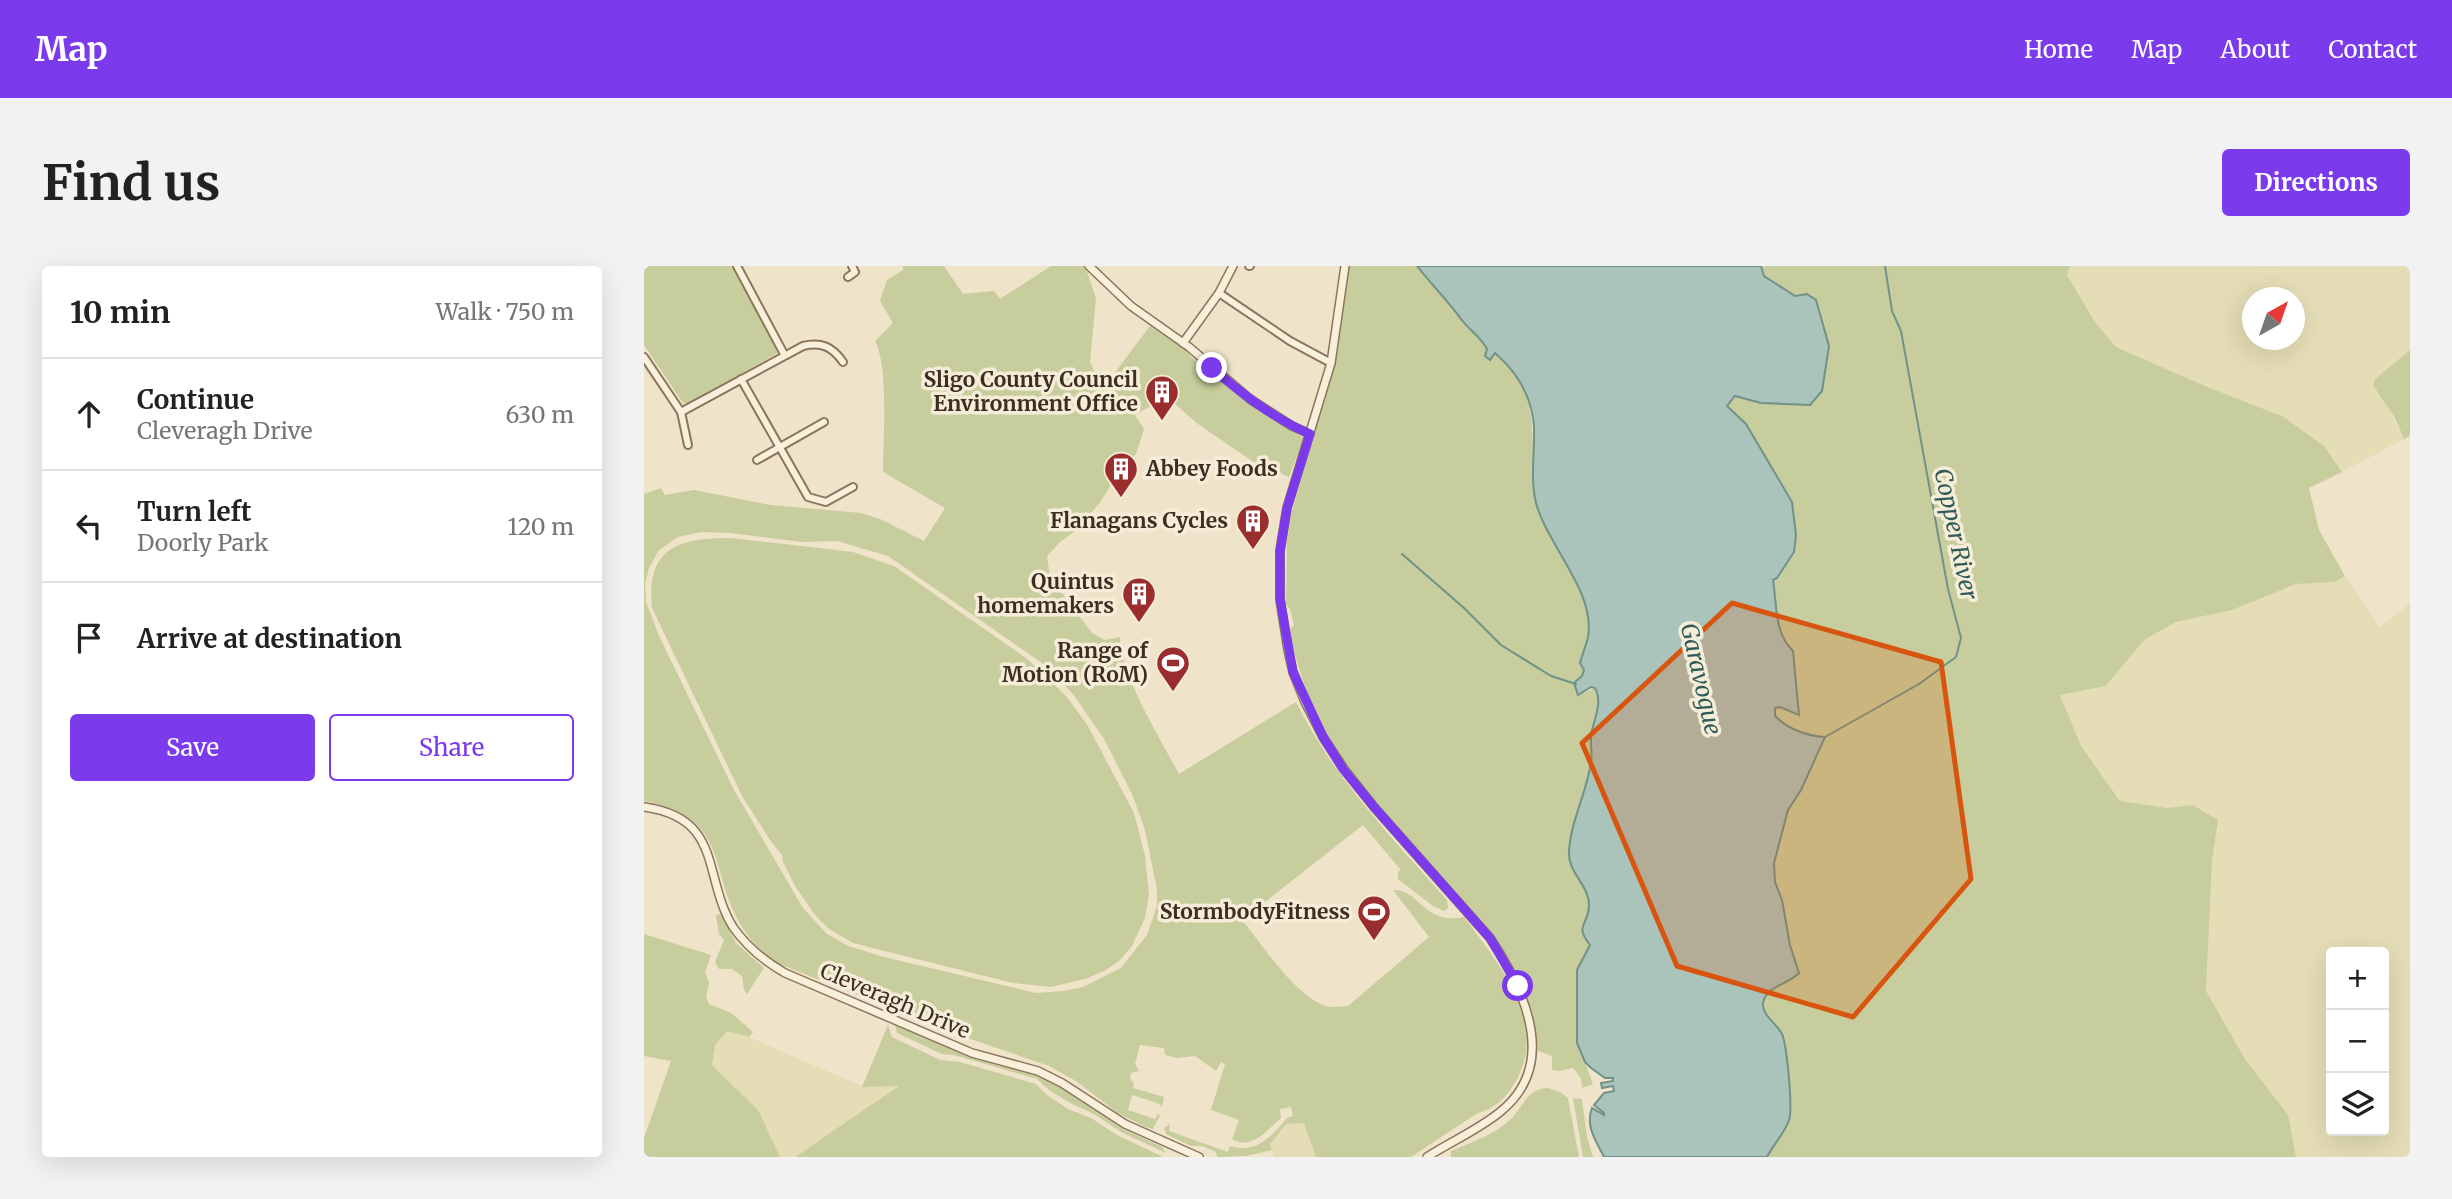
<!DOCTYPE html>
<html lang="en">
<head>
<meta charset="utf-8">
<style>
  body { margin:0; font-family:Merriweather,serif; background:#f2f2f2; color:#222 }
  .controls { position:absolute; right:21px; bottom:21px; display:grid; overflow:hidden; border-radius:7px; box-shadow:0 7px 28px #0002 }
  .controls button { width:63px; height:63px; display:grid; place-items:center; padding:0; border:0; border-bottom:2px solid #e0e0e0; background:#fff; color:#222; font:35px sans-serif }
  .compass { position:absolute; left:1598px; top:21px; width:63px; height:63px; border-radius:50%; background:#fff; box-shadow:0 7px 28px #0002; rotate:40deg }
  .stop { position:absolute; width:21px; height:21px; margin:-16px; border:5px solid #7c3aed; border-radius:50%; background:#fff }
  .stop.end { background:#7c3aed; border-color:#fff; box-shadow:0 2px 7px #0008 }
  .list { margin:0; padding:0; list-style:none }
  h2 { display:flex; justify-content:space-between; align-items:center; height:91px; margin:0; padding:0 28px; font-size:30px }
  h2 small { font-size:23px; font-weight:400; color:#767676 }
  .list li { display:grid; grid-template-columns:46px 1fr auto; gap:21px; align-items:center; box-sizing:border-box; height:112px; padding:0 28px; border-top:2px solid #e0e0e0 }
  .list b { display:block; font-size:26px; white-space:nowrap }
  .list p { margin:0; font-size:23px; white-space:nowrap; color:#767676 }
  .list em { font-size:23px; font-style:normal; color:#767676 }
  .actions { display:flex; gap:14px; padding:21px 28px }
  .actions a { flex:1; padding:16px 0; border:2px solid #7c3aed; border-radius:7px; text-align:center; font-size:24px; color:#7c3aed }
  .actions .main { background:#7c3aed; color:#fff }
  .icon { flex:none; width:38px; height:38px; fill:none; stroke:currentColor; stroke-width:2; stroke-linecap:round; stroke-linejoin:round }
  .map { position:relative; flex:none; width:1766px; height:891px; overflow:hidden; border-radius:7px }
  header { display:flex; align-items:center; gap:42px; box-sizing:border-box; height:98px; padding:0 35px; background:#7c3aed; color:#fff }
  header strong { font-size:33px }
  nav { display:flex; gap:38px; margin-inline-start:auto; font-size:24px }
  .intro { display:flex; align-items:center; justify-content:space-between; box-sizing:border-box; height:168px; padding:0 42px }
  h1 { margin:0; font-size:49px }
  .button { padding:18px 32px; border-radius:7px; background:#7c3aed; color:#fff; font-size:24px; font-weight:700 }
  main { display:flex; gap:42px; padding:0 42px }
  aside { flex:1; background:#fff; border-radius:7px; box-shadow:0 7px 28px #0002 }
  .map>svg:first-child { display:block }
  .farmland { fill:#e4ddb6; fill-rule:evenodd }
  .green { fill:#c7cd9c; fill-rule:evenodd }
  .water { fill:#aac3bb; stroke:#709289; stroke-width:2 }
  .lines { fill:none; stroke-linecap:round; stroke-linejoin:round }
  .stream { stroke:#709289; stroke-width:2 }
  .minor-casing { stroke:#8b765d; stroke-width:10 }
  .tertiary-casing { stroke:#8b765d; stroke-width:10 }
  .minor { stroke:#f9f0dc; stroke-width:6 }
  .tertiary { stroke:#f9f0dc; stroke-width:7 }
  .route { stroke:#7c3aed; stroke-width:9 }
  .marked { fill:#d7550e; fill-opacity:0.2; stroke:#d7550e; stroke-width:5; stroke-linejoin:round }
  .labels { text-anchor:middle; stroke-width:7; stroke-linejoin:round; paint-order:stroke }
  .poi-label { font-size:21px; font-weight:bold; fill:#3c2e21; stroke:#f6edd9; text-anchor:end }
  .street-label { font-size:21px; fill:#3c2e21; stroke:#f6edd9 }
  .water-label { font-size:23px; font-style:italic; fill:#305b58; stroke:#f6edd9 }
</style>
</head>
<body>
<header>
<strong>Map</strong>
<nav><a>Home</a><a>Map</a><a>About</a><a>Contact</a></nav>
</header>
<div class="intro"><h1>Find us</h1><a class="button">Directions</a></div>
<main>
<aside>
<h2>10 min<small>Walk · 750 m</small></h2>
<ul class="list">
<li><svg class="icon" aria-label="ahead" viewBox="0 0 24 24"><path d="M12 20V5M6 11l6-6 6 6"/></svg><div><b>Continue</b><p>Cleveragh Drive</p></div><em>630 m</em></li>
<li><svg class="icon" aria-label="left" viewBox="0 0 24 24"><path d="M17 20v-9H6M10 6l-5 5 5 5"/></svg><div><b>Turn left</b><p>Doorly Park</p></div><em>120 m</em></li>
<li><svg class="icon" aria-label="arrive" viewBox="0 0 24 24"><path d="M6 21V4h12l-3 4 3 4H6"/></svg><div><b>Arrive at destination</b></div></li>
</ul>
<div class="actions"><a class="main">Save</a><a>Share</a></div>
</aside>
<div class="map">
<svg width="1766" height="891" viewBox="0 0 1766 891">
  <rect width="100%" height="100%" fill="#efe3c9"/>
  <g class="farmland">
    <path d="M 1426,0 L 1766,0 L 1766,84 L 1731,113 L 1760,173 L 1698,206 L 1680,180 L 1640,151 L 1561,120 L 1472,81 L 1451,56 L 1423,9 ZM 1608,32 L 1650,32 L 1650,74 L 1608,74 Z"/>
    <path d="M 1701,310 L 1736,361 L 1766,337 L 1766,891 L 1652,891 L 1643,849 L 1601,793 L 1562,725 L 1568,595 L 1574,554 L 1549,539 L 1523,542 L 1476,535 L 1437,480 L 1416,429 L 1462,420 L 1500,374 L 1532,356 L 1588,344 L 1652,318 L 1691,316 ZM 1687,686 L 1740,686 L 1740,865 L 1687,865 Z"/>
    <path d="M 83,764 L 105,771 L 217,820 L 257,819 L 151,891 L 136,891 L 114,844 L 68,799 L 71,779 Z"/>
    <path d="M 661,857 L 672,891 L 630,891 L 626,878 L 632,868 L 643,858 Z"/>
  </g>
  <g class="green">
    <path d="M 2,0 L 88,0 L 131,78 L 133,87 L 45,138 L 39,137 L 0,79 L 0,2 Z"/>
    <path d="M 259,0 L 300,0 L 319,28 L 350,25 L 356,33 L 407,0 L 441,0 L 452,32 L 446,96 L 454,114 L 463,117 L 506,60 L 540,82 L 547,91 C 586,120 616,148 660,172 L 645,211 L 611,197 L 554,158 L 523,131 L 491,149 L 500,163 L 492,188 L 478,201 L 457,235 L 433,264 L 416,276 L 403,290 L 406,311 L 448,367 L 461,374 L 476,371 C 475,406 518,476 535,508 L 652,436 C 689,511 748,572 803,634 L 804,642 L 800,645 L 789,640 L 754,613 L 754,606 L 757,604 L 719,559 L 598,654 C 618,678 651,730 682,740 C 688,742 697,740 704,740 L 785,671 L 749,624 C 776,623 780,660 820,651 C 854,697 905,756 872,815 C 863,831 851,843 832,848 L 767,891 L 672,891 L 660,857 L 642,858 L 626,878 L 628,884 L 602,890 L 573,891 L 572,886 L 558,880 L 547,880 L 522,868 L 520,862 L 526,858 L 525,865 L 584,886 L 586,880 C 612,888 627,871 643,852 L 649,850 L 647,841 L 636,843 L 637,852 C 623,864 608,885 588,873 L 595,854 L 567,844 L 581,798 L 577,796 L 572,805 L 551,790 L 533,792 L 521,789 L 520,782 L 496,779 L 491,798 L 495,805 L 487,807 L 486,813 L 490,818 L 489,822 L 520,831 L 518,841 L 516,838 L 488,829 L 484,844 L 511,853 L 514,848 L 516,849 L 509,863 L 504,862 L 474,847 L 432,815 L 405,800 L 306,766 L 133,697 C 107,681 90,652 81,623 C 75,602 70,576 53,559 C 38,545 20,539 0,535 L 0,228 L 17,222 L 21,229 L 50,224 L 126,239 L 217,247 L 236,253 L 280,275 L 301,242 L 239,206 C 239,174 245,101 231,75 L 249,57 L 236,35 L 243,14 L 259,4 ZM 57,266 L 86,267 L 158,276 L 193,275 L 244,290 L 398,397 L 429,428 L 460,473 L 488,528 L 501,564 L 513,623 L 513,640 L 503,669 L 477,702 L 439,721 L 420,725 L 392,727 L 240,691 L 204,680 L 183,668 L 159,642 L 90,524 L 15,370 L 2,336 L 1,318 L 5,302 L 15,284 L 34,271 Z"/>
    <path d="M 705,0 L 773,0 C 789,19 804,39 820,57 C 831,69 842,77 846,94 L 851,86 C 894,125 887,155 890,207 C 890,218 890,229 893,239 C 906,278 952,330 944,372 C 942,380 938,389 936,397 L 940,404 L 934,429 L 951,422 L 967,475 L 938,788 L 949,818 L 938,822 L 937,812 L 929,802 L 915,805 L 908,804 L 908,790 L 894,785 C 888,702 839,657 787,600 C 754,563 720,525 692,484 C 668,448 655,407 645,365 L 650,359 L 646,343 L 642,338 L 643,275 L 648,246 L 690,98 Z"/>
    <path d="M 1016,0 L 1426,0 L 1423,9 L 1451,56 L 1472,81 L 1561,120 L 1640,151 L 1680,180 L 1698,206 L 1665,222 L 1675,264 L 1701,310 L 1691,316 L 1652,318 L 1588,344 L 1532,356 L 1500,374 L 1462,420 L 1416,429 L 1437,480 L 1476,535 L 1523,542 L 1549,539 L 1574,554 L 1568,595 L 1562,725 L 1601,793 L 1644,849 L 1652,891 L 1123,891 L 1130,876 L 1138,866 L 1146,837 L 1126,752 L 1121,747 L 1119,736 Z"/>
    <path d="M 1766,84 L 1766,170 L 1760,173 L 1751,152 L 1729,119 L 1731,113 Z"/>
    <path d="M 87,272 L 209,286 L 250,300 L 382,392 L 422,430 L 444,460 L 490,547 L 501,590 L 505,629 L 501,652 L 488,680 L 475,695 L 460,705 L 444,712 L 407,721 L 369,717 L 209,677 L 185,663 L 171,649 L 151,620 L 139,596 L 138,589 L 126,574 L 98,530 L 8,342 C 2,281 35,272 87,272 Z"/>
    <path d="M 78,648 L 92,677 L 120,702 L 103,728 L 100,724 L 98,710 L 88,703 L 75,703 L 71,696 L 80,674 L 75,668 L 72,649 Z"/>
    <path d="M 0,668 L 67,689 L 61,706 L 65,717 L 62,730 L 65,738 L 87,747 L 109,766 L 105,771 L 83,765 L 71,779 L 68,799 L 114,844 L 136,891 L 0,891 L 0,872 L 27,795 L 0,790 Z"/>
    <path d="M 244,759 L 248,771 L 296,794 L 316,796 L 392,818 L 403,829 L 424,843 L 447,852 L 473,869 L 519,891 L 151,891 L 255,820 L 218,821 Z"/>
    <path d="M 251,759 L 352,799 L 390,807 L 417,822 L 479,863 L 518,881 L 522,887 L 477,866 L 450,848 L 426,837 L 405,824 L 393,813 L 310,789 L 298,788 L 253,767 Z"/>
    <path d="M 904,822 L 916,826 L 924,832 L 935,891 L 807,891 L 807,885 C 826,877 852,868 867,853 C 880,840 882,823 904,822 Z"/>
    <path d="M 929,832 L 938,833 L 943,871 L 949,891 L 939,891 Z"/>
  </g>
  <path class="water" d="M 773,0 L 1117,0 L 1120,10 L 1151,30 L 1163,28 L 1172,34 L 1185,80 L 1178,125 L 1166,139 L 1117,137 L 1091,130 L 1083,140 L 1102,158 L 1148,236 L 1152,269 L 1150,286 L 1133,312 L 1129,314 C 1133,338 1130,367 1149,385 L 1155,449 L 1136,441 L 1131,442 L 1131,450 C 1144,463 1163,470 1181,471 L 1157,524 L 1144,544 L 1130,597 L 1131,616 L 1138,634 L 1146,679 L 1155,707 C 1145,718 1122,720 1119,737 C 1117,748 1133,758 1138,768 C 1143,780 1149,843 1145,854 C 1142,865 1129,879 1123,891 L 960,891 C 952,875 941,860 948,842 L 960,849 L 960,847 L 950,839 L 960,827 L 970,825 L 969,820 L 958,822 L 957,817 L 969,815 L 969,812 L 961,812 L 947,802 L 941,796 L 933,777 L 933,704 L 946,679 C 930,658 944,661 945,640 C 946,620 923,606 925,585 C 927,554 943,526 947,496 C 949,487 946,478 947,469 C 950,453 959,437 951,422 L 947,421 L 934,429 L 930,417 L 938,410 L 940,404 L 936,397 C 938,389 942,380 944,371 C 952,326 903,279 892,237 C 886,212 891,186 890,161 C 888,131 873,106 851,87 L 846,94 L 841,90 L 843,83 C 837,71 825,64 817,53 C 804,35 787,18 773,0 Z"/>
  <g class="lines">
    <g class="stream">
      <path d="M 758,288 L 820,342 L 857,379 L 907,410 L 932,418"/>
      <path d="M 1181,471 L 1275,418 L 1312,391 L 1317,372 L 1304,323 L 1257,65 L 1248,45 L 1241,0"/>
    </g>
    <g class="minor-casing">
      <g id="minor">
        <path d="M 93,0 L 140,88"/>
        <path d="M 605,0 L 606,0"/>
        <path d="M 204,11 L 211,6 L 208,0"/>
        <path d="M 575,27 L 646,75 L 687,97"/>
        <path d="M 0,91 L 37,146 L 44,179"/>
        <path d="M 97,113 L 164,231 L 182,236 L 209,221"/>
        <path d="M 37,146 L 159,80 C 177,76 188,80 199,96"/>
        <path d="M 113,194 L 180,156"/>
      </g>
    </g>
    <g class="tertiary-casing">
      <g id="tertiary">
        <path d="M 445,0 L 487,40 L 545,81 L 606,133 L 648,160 L 666,168"/>
        <path d="M 701,0 L 687,97 L 643,242 L 636,285 L 636,333 L 644,384 L 649,406 L 662,438 L 679,471 L 700,503 L 730,541 L 846,672 C 880,723 916,798 856,846 C 834,864 806,876 783,891"/>
        <path d="M 539,77 L 575,27 L 589,0"/>
        <path d="M 0,541 C 80,552 58,611 89,661 C 103,681 120,695 141,707 L 328,787 L 394,805 L 418,817 L 481,858 L 555,891"/>
      </g>
    </g>
    <use href="#minor" class="minor"/>
    <use href="#tertiary" class="tertiary"/>
  </g>
  <g class="lines">
    <path class="route" d="M 568,102 C 598,128 629,152 666,168 L 643,242 L 636,285 L 636,333 L 649,406 L 679,471 L 699,503 L 730,541 L 846,672 L 874,720"/>
  </g>
  <path class="marked" d="M 1088,337 L 1297,396 L 1327,613 L 1209,751 L 1033,700 L 938,477 Z"/>
  <defs>
    <g id="building-pin" transform="scale(1.75)"><path d="M0 17L-7.5 6A9.5 9.5 0 1 1 7.5 6Z" fill="#9a2e2e" stroke="#f6edd9"/><path d="M-4-6H4V6H1V3H-1V6H-4ZM-2.5-4.3h1.7v1.8h-1.7ZM.8-4.3h1.7v1.8H.8ZM-2.5-1h1.7V.8h-1.7ZM.8-1h1.7V.8H.8Z" fill="#fff"/></g>
    <g id="stadium-pin" transform="scale(1.75)"><path d="M0 17L-7.5 6A9.5 9.5 0 1 1 7.5 6Z" fill="#9a2e2e" stroke="#f6edd9"/><path d="M0-5a6.5 5 0 1 0 0 10a6.5 5 0 1 0 0-10ZM-3.5-1.8h7v3.6h-7Z" fill="#fff"/></g>
  </defs>
  <g fill-rule="evenodd">
    <use href="#building-pin" x="518" y="126"/>
    <use href="#building-pin" x="477" y="203"/>
    <use href="#building-pin" x="609" y="255"/>
    <use href="#building-pin" x="495" y="328"/>
    <use href="#stadium-pin" x="529" y="397"/>
    <use href="#stadium-pin" x="730" y="646"/>
  </g>
  <g class="labels">
    <g class="poi-label">
      <text x="494" y="121">Sligo County Council<tspan x="494" dy="24">Environment Office</tspan></text>
      <text x="502" y="210" text-anchor="start">Abbey Foods</text>
      <text x="584" y="262">Flanagans Cycles</text>
      <text x="470" y="323">Quintus<tspan x="470" dy="24">homemakers</tspan></text>
      <text x="504" y="392">Range of<tspan x="504" dy="24">Motion (RoM)</tspan></text>
      <text x="706" y="653">StormbodyFitness</text>
    </g>
    <g class="street-label">
      <text transform="translate(251 735) rotate(23)" y="7">Cleveragh Drive</text>
    </g>
    <g class="water-label">
      <text transform="translate(1312 268) rotate(78)" y="8">Copper River</text>
      <text transform="translate(1057 413) rotate(77)" y="8">Garavogue</text>
    </g>
  </g>
</svg>
<div class="controls">
<button>+</button>
<button>−</button>
<button><svg class="icon" aria-label="layers" viewBox="0 0 24 24"><path d="M12 4l9 5-9 5-9-5zM3 14l9 5 9-5"/></svg></button>
</div>
<svg class="compass" viewBox="-18 -18 36 36"><path d="M0-13l5 13h-10z" fill="#e53935"/><path d="M0 13l5-13h-10z" fill="#767676"/></svg>
<div class="stop" style="left:874px;top:720px"></div>
<div class="stop end" style="left:568px;top:102px"></div>
</div>
</main>
</body>
</html>
